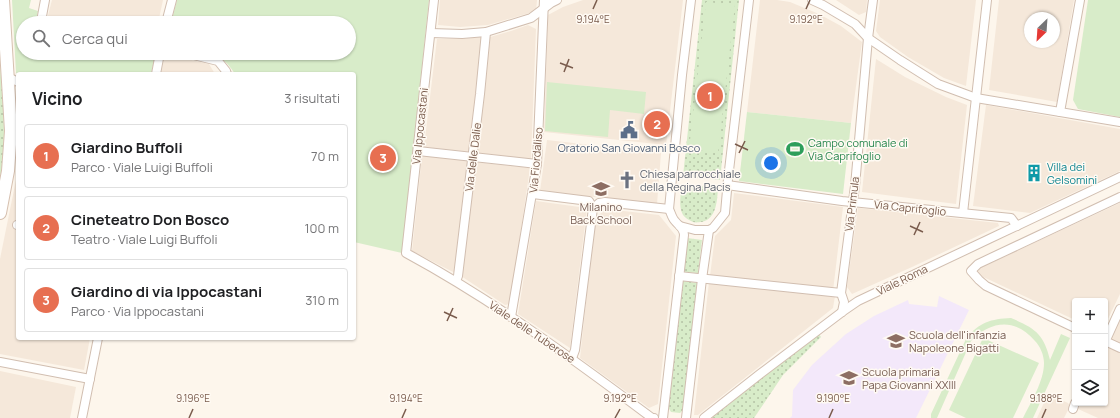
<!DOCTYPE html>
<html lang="it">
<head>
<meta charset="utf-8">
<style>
  body { margin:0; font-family:Manrope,sans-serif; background:#f2f2f2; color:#202124 }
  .controls { position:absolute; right:12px; bottom:12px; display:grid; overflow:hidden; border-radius:4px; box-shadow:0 1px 3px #0004 }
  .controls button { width:36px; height:36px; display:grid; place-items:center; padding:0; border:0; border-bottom:1px solid #e0e0e0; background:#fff; color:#202124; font:20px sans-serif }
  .compass { position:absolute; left:1024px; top:12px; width:36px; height:36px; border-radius:50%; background:#fff; box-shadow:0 1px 3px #0004; rotate:205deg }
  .you { position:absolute; left:771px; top:163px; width:14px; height:14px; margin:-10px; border:3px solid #fff; border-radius:50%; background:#1a73e8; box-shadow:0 0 0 6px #1a73e833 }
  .badge { display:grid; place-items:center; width:26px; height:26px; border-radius:50%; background:#e76f51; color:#fff; font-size:13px; font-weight:700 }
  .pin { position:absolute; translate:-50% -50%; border:2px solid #fff; box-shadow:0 1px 4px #0006 }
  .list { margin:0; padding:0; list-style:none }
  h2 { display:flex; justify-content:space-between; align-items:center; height:52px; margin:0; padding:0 16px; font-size:17px }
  h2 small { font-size:13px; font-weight:400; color:#757577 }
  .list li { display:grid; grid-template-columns:26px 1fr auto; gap:12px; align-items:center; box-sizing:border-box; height:64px; margin:0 8px 8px; padding:0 8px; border:1px solid #e0e0e0; border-radius:4px }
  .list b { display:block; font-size:15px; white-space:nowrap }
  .list p { margin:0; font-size:13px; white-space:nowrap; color:#757577 }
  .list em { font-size:13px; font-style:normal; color:#757577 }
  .icon { flex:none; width:22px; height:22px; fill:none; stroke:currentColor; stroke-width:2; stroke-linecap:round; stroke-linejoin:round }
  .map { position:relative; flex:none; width:1120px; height:418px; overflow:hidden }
  .search { position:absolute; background:#fff; box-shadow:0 1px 3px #0004; left:16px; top:16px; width:340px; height:44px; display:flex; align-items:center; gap:10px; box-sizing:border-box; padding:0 14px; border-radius:22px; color:#757577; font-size:15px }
  .panel { position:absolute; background:#fff; box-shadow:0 1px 3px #0004; left:16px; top:72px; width:340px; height:268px; border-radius:4px }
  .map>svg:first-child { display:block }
  .residential { fill:#f5e8da; fill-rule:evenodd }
  .education { fill:#f3e8fa }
  .grass { fill:url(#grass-dots) }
  .green { fill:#d8ecc9 }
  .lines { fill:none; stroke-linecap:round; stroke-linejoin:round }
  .street-casing { stroke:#d1beb0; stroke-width:10 }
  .secondary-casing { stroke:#d6c0b0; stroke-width:14 }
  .street { stroke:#fff; stroke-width:8 }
  .secondary { stroke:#fff; stroke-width:12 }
  .ticks { fill:none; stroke:#7a5c4d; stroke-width:1.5 }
  .labels { text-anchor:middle; stroke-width:3; stroke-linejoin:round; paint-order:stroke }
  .street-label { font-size:11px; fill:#7a5c4d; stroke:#fffaf3 }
  .leisure-label { font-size:11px; fill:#27864d; stroke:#fffaf3; text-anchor:start }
  .service-label { font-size:11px; fill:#4e5e75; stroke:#fffaf3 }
  .culture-label { font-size:11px; fill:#0d838f; stroke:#fffaf3; text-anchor:start }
  .worship-label { font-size:11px; fill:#5b616d; stroke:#fffaf3; text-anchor:start }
  .education-label { font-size:11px; fill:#785e54; stroke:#fffaf3; text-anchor:start }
  .ticks-label { font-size:10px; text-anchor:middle; fill:#7a5c4d; stroke:#fffaf3; stroke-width:3; stroke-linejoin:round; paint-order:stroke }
</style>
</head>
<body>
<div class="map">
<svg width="1120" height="418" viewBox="0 0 1120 418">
  <defs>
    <pattern id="grass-dots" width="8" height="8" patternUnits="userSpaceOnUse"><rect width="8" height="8" fill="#d8ecc9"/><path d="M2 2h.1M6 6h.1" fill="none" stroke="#b4c2a5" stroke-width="1.8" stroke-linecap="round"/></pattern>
  </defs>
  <rect width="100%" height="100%" fill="#fdf6ec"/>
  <g class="residential">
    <path d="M 52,0 L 163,0 L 158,23 L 66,23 L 47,19 Z"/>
    <path d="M 440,0 L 537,0 L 536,11 L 488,25 L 460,27 L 438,25 Z"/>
    <path d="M 583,0 L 683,0 L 666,145 L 544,132 L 548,15 L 563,7 Z"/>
    <path d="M 760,0 L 777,0 L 790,2 L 819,14 L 841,26 L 862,42 L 851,123 L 747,112 Z"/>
    <path d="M 836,0 L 867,0 L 866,12 L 859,15 Z"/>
    <path d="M 880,0 L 976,0 L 966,86 L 944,78 L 908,57 L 880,37 L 876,31 Z"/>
    <path d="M 999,0 L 1074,0 L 1057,102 L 989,90 ZM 1030,18 L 1054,18 L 1054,42 L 1030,42 Z"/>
    <path d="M 528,25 L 536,29 L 531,159 L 478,153 L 490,37 L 511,31 Z"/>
    <path d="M 483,37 L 471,152 L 424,147 L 437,39 L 461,39 Z"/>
    <path d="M 165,54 L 209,64 L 215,74 L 161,74 Z"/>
    <path d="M 876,59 L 905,77 L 946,97 L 967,105 L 956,204 L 862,192 Z"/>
    <path d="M 986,105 L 1120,129 L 1120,171 L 1030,213 L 973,206 Z"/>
    <path d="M 547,140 L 661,153 L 657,204 L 540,191 Z"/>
    <path d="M 422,156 L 469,161 L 457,274 L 412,251 Z"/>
    <path d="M 475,162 L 530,168 L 510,304 L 505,305 L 461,276 Z"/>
    <path d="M 18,170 L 18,338 L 90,338 L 84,370 L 0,354 L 0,259 Z"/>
    <path d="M 734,193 L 843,207 L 833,291 L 710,276 L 715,236 L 731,220 Z"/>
    <path d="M 536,201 L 587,208 L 570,348 L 518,314 Z"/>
    <path d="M 1120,203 L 1120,294 L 1105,325 L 1105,301 L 1075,301 L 1075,320 L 977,274 L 980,268 Z"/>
    <path d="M 858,208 L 998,223 L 999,226 L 912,267 L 852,294 L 847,287 Z"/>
    <path d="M 606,209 L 659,215 L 676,236 L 658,404 L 649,408 L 580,358 L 595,218 Z"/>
    <path d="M 709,282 L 835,296 L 833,308 L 698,415 L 694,415 Z"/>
    <path d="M 1120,320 L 1120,418 L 1098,418 L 1078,409 L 1081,403 L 1105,403 L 1105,352 Z"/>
    <path d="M 0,371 L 76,387 L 70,418 L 0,418 Z"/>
    <path d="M 1048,394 L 1068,403 L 1070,406 L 1064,418 L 1037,418 Z"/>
  </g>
  <path class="education" d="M 939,296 L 969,310 L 916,418 L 790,418 L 792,416 L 793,390 L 812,365 L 846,334 L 874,316 L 908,300 L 909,304 L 937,307 Z"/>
  <g class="grass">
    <path d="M 702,0 L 739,0 L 720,180 L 683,176 Z"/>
    <path d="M 0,62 C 2,100 8,140 0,178 Z"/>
    <path d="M 682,184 L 718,188 C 717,200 717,218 702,222 C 698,222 697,223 693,222 C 689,220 685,218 683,215 C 678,206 681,193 682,184 Z"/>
    <path d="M 687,238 L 702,240 L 698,273 L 684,272 Z"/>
    <path d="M 683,281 L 698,283 L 684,409 L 680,413 L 671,412 L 668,407 Z"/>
    <path d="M 819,334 L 821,337 L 783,375 L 754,418 L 709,418 Z"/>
  </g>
  <g class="green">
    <path d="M 12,0 L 31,0 L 29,8 L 38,11 L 37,18 L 66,23 L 23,23 L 23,53 L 156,53 L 151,74 L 23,74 L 16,73 Z"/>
    <path d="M 177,0 L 429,0 L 402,253 L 354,242 L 354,74 L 235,74 C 228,63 221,56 208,53 L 349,53 L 349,23 L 171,23 Z"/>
    <path d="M 1088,0 L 1120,0 L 1120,117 L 1078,109 L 1073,100 Z"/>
    <path d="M 706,2 L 735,5 L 718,153 L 689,149 Z"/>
    <path d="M 547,82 L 646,92 L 644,114 L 610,110 L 608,137 L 545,131 Z"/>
    <path d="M 747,112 L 851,123 L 843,194 L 739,181 Z"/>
    <path d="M 1011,318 C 1035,328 1044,334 1050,360 L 1061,334 L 1070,338 L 1033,418 L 1023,418 C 1031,402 1044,381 1044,363 C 1044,355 1040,346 1035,341 C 1016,318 991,320 971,341 L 937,418 L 931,418 L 931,414 L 966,339 C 979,322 991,319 1011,318 Z"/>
    <path d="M 983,338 L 1039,363 L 1013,418 L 966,418 L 949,410 Z"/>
  </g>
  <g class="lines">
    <g class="street-casing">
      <g id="street">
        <path d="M 434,0 L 406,253 C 493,300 573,359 652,418 L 654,418"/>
        <path d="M 812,0 L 823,5 L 855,24 L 868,38 L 900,60 L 938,84 L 976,98 L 1120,122"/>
        <path d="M 42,16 L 45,0"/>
        <path d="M 166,23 L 172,0"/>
        <path d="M 431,33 L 462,34 L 486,32 L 531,18 L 551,3 L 557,0"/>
        <path d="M 185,53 L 218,61 L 226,71 L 227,74"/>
        <path d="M 156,74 L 160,53"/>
        <path d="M 8,77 L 18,82"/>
        <path d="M 1060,112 L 1080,0"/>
        <path d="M 418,151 L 537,164"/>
        <path d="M 727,185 L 842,201 L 1011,218 L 1017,226"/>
        <path d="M 533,194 L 589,201 L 593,208"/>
        <path d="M 593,208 L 599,203 L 605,202 L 669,209"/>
        <path d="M 963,213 L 987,0"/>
        <path d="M 17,225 L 18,225"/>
        <path d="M 680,226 L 695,230 L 709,230 L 713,228 L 725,213 L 728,179 L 749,0"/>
        <path d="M 679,276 L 841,293"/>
        <path d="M 456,281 L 458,276 L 480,94 L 486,32"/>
        <path d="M 842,312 L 844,302 L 841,293 L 855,186 L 868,38 L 873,0"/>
        <path d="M 511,317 L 537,164 L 544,0"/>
        <path d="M 1075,328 L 986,286 L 979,280 L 971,271 L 978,264 L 1120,197"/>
        <path d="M 1105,341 L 1120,348"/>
        <path d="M 1105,342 L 1120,309"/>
        <path d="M 572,358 L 575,350 L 593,208"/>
        <path d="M 0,362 L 90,379"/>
        <path d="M 1073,409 L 1075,403"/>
        <path d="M 82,418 L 98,338"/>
        <path d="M 663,418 L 684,235 C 684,228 679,226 675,221 C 672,218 671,213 669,209 L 682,75 L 691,0"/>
        <path d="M 686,418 L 702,279 L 709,230"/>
        <path d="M 704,418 L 760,374 L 842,312 L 858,301 C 945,259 1033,219 1120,177"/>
      </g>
    </g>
    <g class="secondary-casing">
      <path id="secondary" d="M 0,213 L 8,171 L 11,131 L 3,0"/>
    </g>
    <use href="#street" class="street"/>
    <use href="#secondary" class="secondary"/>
  </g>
  <path class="ticks" d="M 593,9 L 597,0M 806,9 L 810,0M 560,63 L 573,68M 564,72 L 569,59M 735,144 L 748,150M 739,153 L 745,141M 910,226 L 923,232M 914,235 L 920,222M 444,312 L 457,318M 447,321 L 453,308M 189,418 L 193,409M 402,418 L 406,409M 615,418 L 620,409M 829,418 L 833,409M 1042,418 L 1046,409"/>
  <defs>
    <g id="civic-bare" transform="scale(1.38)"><path d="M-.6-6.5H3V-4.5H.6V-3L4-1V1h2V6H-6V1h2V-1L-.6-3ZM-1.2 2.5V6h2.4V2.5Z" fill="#5c6f8a" stroke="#fffaf3" stroke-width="2.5" paint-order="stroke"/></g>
    <g id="stadium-bare" transform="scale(1.38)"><path d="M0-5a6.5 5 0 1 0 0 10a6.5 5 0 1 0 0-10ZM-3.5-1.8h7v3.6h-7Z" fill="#2e9e5b" stroke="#fffaf3" stroke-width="2.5" paint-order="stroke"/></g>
    <g id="building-bare" transform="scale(1.38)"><path d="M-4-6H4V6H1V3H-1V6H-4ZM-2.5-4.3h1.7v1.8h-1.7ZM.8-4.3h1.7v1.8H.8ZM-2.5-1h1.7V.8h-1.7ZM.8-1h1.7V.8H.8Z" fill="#0f9aa8" stroke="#fffaf3" stroke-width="2.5" paint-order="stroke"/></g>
    <g id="church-bare" transform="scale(1.38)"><path d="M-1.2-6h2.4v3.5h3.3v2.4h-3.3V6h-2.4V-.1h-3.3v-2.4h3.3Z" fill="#6b7280" stroke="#fffaf3" stroke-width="2.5" paint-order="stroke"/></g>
    <g id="school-bare" transform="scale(1.38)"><path d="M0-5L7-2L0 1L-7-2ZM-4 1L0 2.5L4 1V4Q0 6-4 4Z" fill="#8d6e63" stroke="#fffaf3" stroke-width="2.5" paint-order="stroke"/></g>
  </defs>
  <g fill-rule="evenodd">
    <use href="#civic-bare" x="629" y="130"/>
    <use href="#stadium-bare" x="795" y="149"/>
    <use href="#building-bare" x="1034" y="173"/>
    <use href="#church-bare" x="627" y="180"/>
    <use href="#school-bare" x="601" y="189"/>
    <use href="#school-bare" x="896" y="341"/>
    <use href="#school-bare" x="849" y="378"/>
  </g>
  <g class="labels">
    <g class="street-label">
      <text transform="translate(420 126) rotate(-84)" y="4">Via Ippocastani</text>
      <text transform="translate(473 157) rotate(-83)" y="4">Via delle Dalie</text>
      <text transform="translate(536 160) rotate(-85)" y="4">Via Fiordaliso</text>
      <text transform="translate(852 204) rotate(-83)" y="4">Via Primula</text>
      <text transform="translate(910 208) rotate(6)" y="4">Via Caprifoglio</text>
      <text transform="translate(902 280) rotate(-26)" y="4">Viale Roma</text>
      <text transform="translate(532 332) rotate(34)" y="4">Viale delle Tuberose</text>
    </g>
    <g class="leisure-label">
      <text x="808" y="147">Campo comunale di<tspan x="808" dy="13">Via Caprifoglio</tspan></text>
    </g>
    <g class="service-label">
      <text x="629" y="152">Oratorio San Giovanni Bosco</text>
    </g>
    <g class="culture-label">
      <text x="1047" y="171">Villa dei<tspan x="1047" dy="13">Gelsomini</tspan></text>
    </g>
    <g class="worship-label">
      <text x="640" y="178">Chiesa parrocchiale<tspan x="640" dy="13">della Regina Pacis</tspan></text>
    </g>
    <g class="education-label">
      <text x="601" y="211" text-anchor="middle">Milanino<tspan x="601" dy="13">Back School</tspan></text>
      <text x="909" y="339">Scuola dell'infanzia<tspan x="909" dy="13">Napoleone Bigatti</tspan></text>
      <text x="862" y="376">Scuola primaria<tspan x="862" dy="13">Papa Giovanni XXIII</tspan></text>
    </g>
  </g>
  <g class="ticks-label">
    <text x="593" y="23">9.194°E</text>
    <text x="806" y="23">9.192°E</text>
    <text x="193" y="402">9.196°E</text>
    <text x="406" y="402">9.194°E</text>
    <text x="620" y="402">9.192°E</text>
    <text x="833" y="402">9.190°E</text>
    <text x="1046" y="402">9.188°E</text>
  </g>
</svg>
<div class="controls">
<button>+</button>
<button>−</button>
<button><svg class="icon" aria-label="layers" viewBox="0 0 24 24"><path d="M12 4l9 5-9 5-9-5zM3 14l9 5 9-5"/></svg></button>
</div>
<svg class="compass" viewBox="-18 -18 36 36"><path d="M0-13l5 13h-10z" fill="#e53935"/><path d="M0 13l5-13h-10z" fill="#757577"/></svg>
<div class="you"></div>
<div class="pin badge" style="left:710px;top:96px">1</div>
<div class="pin badge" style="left:657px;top:124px">2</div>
<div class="pin badge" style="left:383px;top:158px">3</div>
<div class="search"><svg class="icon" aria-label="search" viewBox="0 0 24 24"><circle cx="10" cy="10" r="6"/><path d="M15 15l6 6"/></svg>Cerca qui</div>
<section class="panel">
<h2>Vicino<small>3 risultati</small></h2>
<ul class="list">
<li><span class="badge">1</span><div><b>Giardino Buffoli</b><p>Parco · Viale Luigi Buffoli</p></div><em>70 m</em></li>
<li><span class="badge">2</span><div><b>Cineteatro Don Bosco</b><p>Teatro · Viale Luigi Buffoli</p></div><em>100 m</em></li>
<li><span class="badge">3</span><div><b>Giardino di via Ippocastani</b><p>Parco · Via Ippocastani</p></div><em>310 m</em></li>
</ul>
</section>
</div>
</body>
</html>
